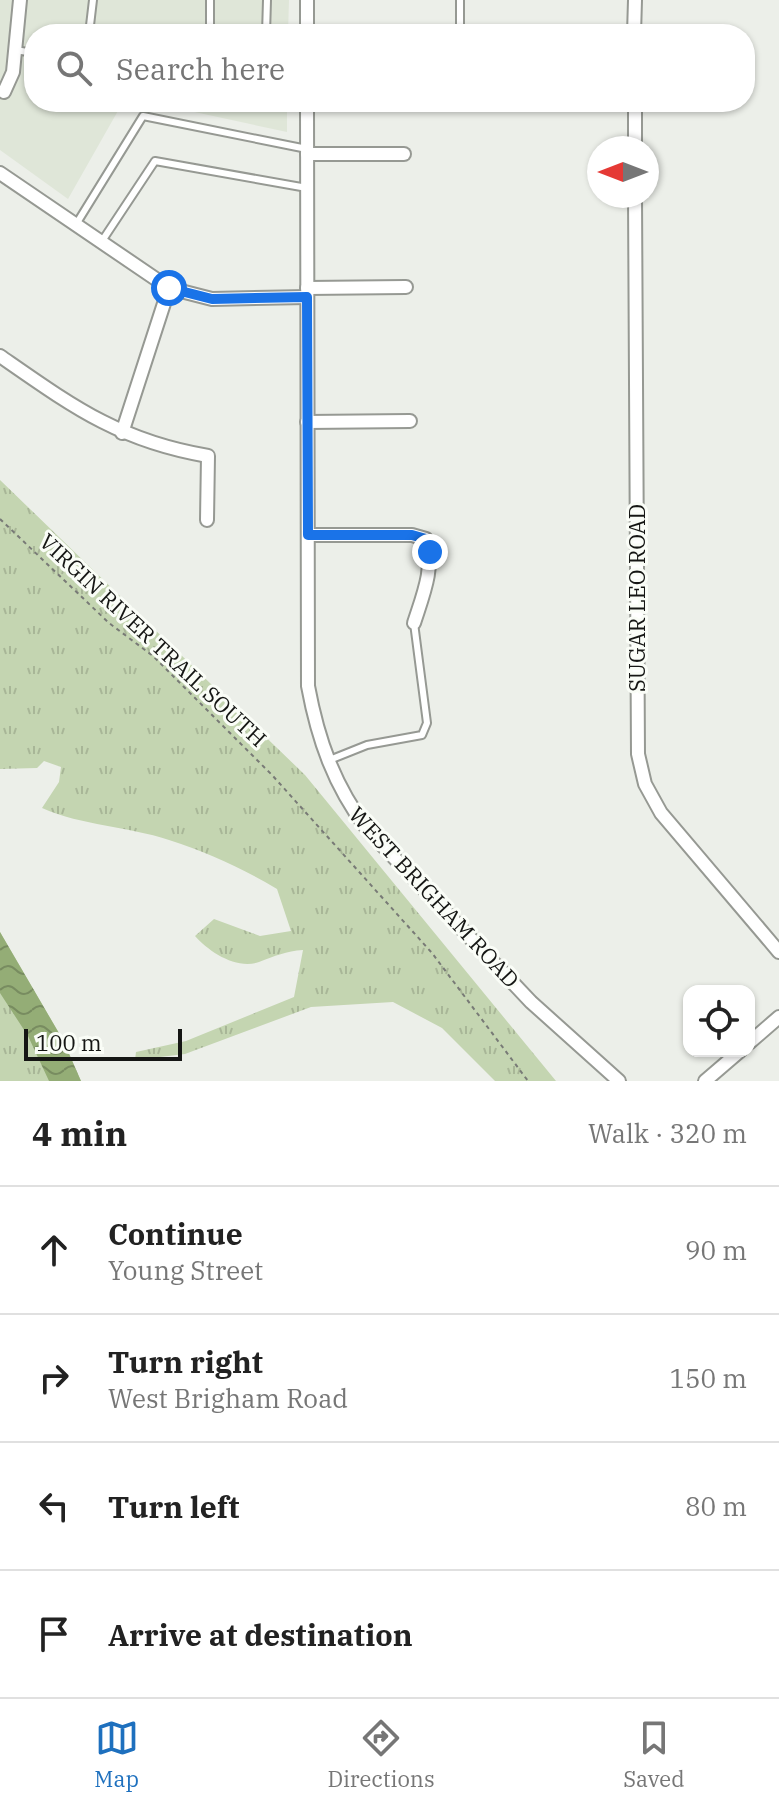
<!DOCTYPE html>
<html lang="en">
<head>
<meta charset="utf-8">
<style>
  body { margin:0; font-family:"IBM Plex Serif",serif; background:#f6f6f6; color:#222 }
  .controls { position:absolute; right:24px; bottom:24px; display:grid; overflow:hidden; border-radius:16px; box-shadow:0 2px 6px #0004 }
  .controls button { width:72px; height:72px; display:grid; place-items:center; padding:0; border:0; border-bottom:2px solid #e0e0e0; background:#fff; color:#222; font:40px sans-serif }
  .compass { position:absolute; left:587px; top:136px; width:72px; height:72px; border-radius:50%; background:#fff; box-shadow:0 2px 6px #0004; rotate:270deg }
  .scale { position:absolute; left:24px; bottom:20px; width:158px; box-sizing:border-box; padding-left:8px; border:4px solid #151614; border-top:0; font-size:22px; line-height:28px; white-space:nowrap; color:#151614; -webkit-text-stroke:6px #fafdf7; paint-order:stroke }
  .stop { position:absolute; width:24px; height:24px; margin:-18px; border:6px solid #1a73e8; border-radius:50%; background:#fff }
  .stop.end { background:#1a73e8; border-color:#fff; box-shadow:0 2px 8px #0008 }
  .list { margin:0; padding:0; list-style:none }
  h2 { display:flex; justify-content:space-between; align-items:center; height:104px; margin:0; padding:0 32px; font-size:34px }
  h2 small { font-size:26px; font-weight:400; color:#767676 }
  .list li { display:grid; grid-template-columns:52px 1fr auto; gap:24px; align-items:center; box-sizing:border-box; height:128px; padding:0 32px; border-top:2px solid #e0e0e0 }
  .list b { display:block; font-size:30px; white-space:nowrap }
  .list p { margin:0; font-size:26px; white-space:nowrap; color:#767676 }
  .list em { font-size:26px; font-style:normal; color:#767676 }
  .icon { flex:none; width:44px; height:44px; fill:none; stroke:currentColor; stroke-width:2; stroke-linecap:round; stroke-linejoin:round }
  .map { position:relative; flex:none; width:779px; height:1081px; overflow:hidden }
  .search { position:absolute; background:#fff; box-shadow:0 2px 6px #0004; left:24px; right:24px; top:24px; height:88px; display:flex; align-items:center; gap:20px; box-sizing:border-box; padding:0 28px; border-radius:32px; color:#767676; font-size:30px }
  .sheet { height:616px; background:#fff }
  nav { display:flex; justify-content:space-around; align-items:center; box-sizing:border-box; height:112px; border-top:2px solid #e0e0e0; background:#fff; font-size:22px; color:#767676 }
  nav a { display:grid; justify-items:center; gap:4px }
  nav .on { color:#1e70be }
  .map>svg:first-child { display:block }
  .built { fill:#dfe6d8 }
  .grass { fill:url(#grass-tufts) }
  .water { fill:url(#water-waves) }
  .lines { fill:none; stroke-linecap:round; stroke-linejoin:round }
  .service-casing { stroke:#969993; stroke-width:10 }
  .minor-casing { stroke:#969993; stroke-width:16 }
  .path { stroke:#787a76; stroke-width:2; stroke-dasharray:4 4; stroke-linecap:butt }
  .service { stroke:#fff; stroke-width:6 }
  .minor { stroke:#fff; stroke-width:12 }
  .route { stroke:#1a73e8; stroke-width:10 }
  .labels { text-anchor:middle; stroke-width:6; stroke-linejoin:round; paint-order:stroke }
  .street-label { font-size:22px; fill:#151614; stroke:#fafdf7 }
</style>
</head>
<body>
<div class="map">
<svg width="779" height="1081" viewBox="0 0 779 1081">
  <defs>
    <pattern id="grass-tufts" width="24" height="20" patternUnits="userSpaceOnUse" patternTransform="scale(2)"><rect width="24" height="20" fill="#c4d5b1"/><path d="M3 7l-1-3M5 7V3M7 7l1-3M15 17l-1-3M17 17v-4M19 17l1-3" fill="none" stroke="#a8b697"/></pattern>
    <pattern id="water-waves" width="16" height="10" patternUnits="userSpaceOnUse" patternTransform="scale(2)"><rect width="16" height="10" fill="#94ad76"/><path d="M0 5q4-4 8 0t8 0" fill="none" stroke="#788c60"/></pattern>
  </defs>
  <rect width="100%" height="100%" fill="#ecefe9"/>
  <g class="built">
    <path d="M 0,0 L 289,0 L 288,34 L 34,34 L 34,102 L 123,102 L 68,199 L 0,150 Z"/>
    <path d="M 148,102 L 287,102 L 287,132 Z"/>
  </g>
  <g class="grass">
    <path d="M 0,480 L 305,775 L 556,1081 L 495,1081 L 442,1028 L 393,1002 L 311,1007 L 185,1054 L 135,1060 L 136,1052 L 186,1041 L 294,997 L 303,950 C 286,951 275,956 259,962 C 237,970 209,952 195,936 L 214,919 L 260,936 L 291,931 L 277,889 C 242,868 207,852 169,840 C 127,826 83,826 42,808 L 59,782 L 61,767 L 44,761 L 37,768 L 0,769 Z"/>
    <path d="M 0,932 L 63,1040 L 81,1081 L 0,1081 Z"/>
  </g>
  <path class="water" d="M 0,932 L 63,1040 L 81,1081 L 49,1081 L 28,1036 L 0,993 Z"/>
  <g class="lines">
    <g class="service-casing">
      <g id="service">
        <path d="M 460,0 L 460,34"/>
        <path d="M 89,34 L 93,0"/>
        <path d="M 210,34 L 210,0"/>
        <path d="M 266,34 L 267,0"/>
        <path d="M 15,50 L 34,53"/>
        <path d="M 75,226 L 143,116 L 307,149"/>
        <path d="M 102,241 L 155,161 L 307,188"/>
        <path d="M 327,761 L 367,745 L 422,735 L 427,723 L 414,623"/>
      </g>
    </g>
    <g class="minor-casing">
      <g id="minor">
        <path d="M 307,0 L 307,34"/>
        <path d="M 634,34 L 635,0"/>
        <path d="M 4,92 L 13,72 L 20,0"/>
        <path d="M 307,102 L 308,686 C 318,740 334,785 367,829 L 531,1002 L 619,1081"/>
        <path d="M 635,102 L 635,148"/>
        <path d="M 307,154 L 404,154"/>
        <path d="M 0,173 L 169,288 L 212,299 L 307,297"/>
        <path d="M 635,196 L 638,754 L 645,784 L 661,813 L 779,952"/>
        <path d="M 307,288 L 406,287"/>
        <path d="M 0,356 C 72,406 119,441 208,456 L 207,520"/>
        <path d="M 307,422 L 410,421"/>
        <path d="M 122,433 L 169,288"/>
        <path d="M 308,535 L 412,535 L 426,539 C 435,567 423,595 414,623"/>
        <path d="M 749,1043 L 779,1017"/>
        <path d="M 705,1081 L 740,1051"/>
      </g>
    </g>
    <path class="path" d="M 0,519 L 109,623 L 153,656 L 272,775 L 432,953 L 528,1081"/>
    <use href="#service" class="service"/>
    <use href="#minor" class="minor"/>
  </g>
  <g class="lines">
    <path class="route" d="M 169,288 L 212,299 L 307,297 L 308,535 L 412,535 L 426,539 L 430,552"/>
  </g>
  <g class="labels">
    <g class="street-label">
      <text transform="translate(637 598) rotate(-90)" y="8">SUGAR LEO ROAD</text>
      <text transform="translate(153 640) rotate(43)" y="8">VIRGIN RIVER TRAIL SOUTH</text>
      <text transform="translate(434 897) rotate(47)" y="8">WEST BRIGHAM ROAD</text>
    </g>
  </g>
</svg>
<div class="controls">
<button><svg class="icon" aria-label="locate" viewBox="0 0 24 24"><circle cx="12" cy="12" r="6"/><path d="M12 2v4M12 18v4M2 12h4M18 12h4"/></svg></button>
</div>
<svg class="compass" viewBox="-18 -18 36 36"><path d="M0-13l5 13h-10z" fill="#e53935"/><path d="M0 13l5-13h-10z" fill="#767676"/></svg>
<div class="scale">100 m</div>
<div class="stop" style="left:169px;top:288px"></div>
<div class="stop end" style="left:430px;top:552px"></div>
<div class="search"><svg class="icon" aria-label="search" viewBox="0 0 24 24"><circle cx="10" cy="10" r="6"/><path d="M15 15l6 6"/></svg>Search here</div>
</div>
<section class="sheet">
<h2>4 min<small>Walk · 320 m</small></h2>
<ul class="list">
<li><svg class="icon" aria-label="ahead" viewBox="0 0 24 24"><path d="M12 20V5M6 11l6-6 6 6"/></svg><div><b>Continue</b><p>Young Street</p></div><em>90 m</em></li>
<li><svg class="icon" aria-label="right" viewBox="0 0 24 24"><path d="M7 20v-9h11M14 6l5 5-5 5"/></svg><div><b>Turn right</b><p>West Brigham Road</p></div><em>150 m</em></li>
<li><svg class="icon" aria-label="left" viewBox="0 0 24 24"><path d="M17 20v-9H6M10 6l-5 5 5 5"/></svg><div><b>Turn left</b></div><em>80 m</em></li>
<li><svg class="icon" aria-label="arrive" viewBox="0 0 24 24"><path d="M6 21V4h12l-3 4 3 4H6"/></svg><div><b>Arrive at destination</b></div></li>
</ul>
</section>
<nav>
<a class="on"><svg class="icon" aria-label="map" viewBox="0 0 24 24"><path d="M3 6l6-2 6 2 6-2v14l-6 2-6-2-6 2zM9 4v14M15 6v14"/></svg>Map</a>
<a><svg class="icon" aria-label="directions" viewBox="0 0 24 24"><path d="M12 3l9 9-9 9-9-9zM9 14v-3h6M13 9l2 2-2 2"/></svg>Directions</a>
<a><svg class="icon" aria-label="saved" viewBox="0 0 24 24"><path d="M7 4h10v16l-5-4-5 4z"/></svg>Saved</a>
</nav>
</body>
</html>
